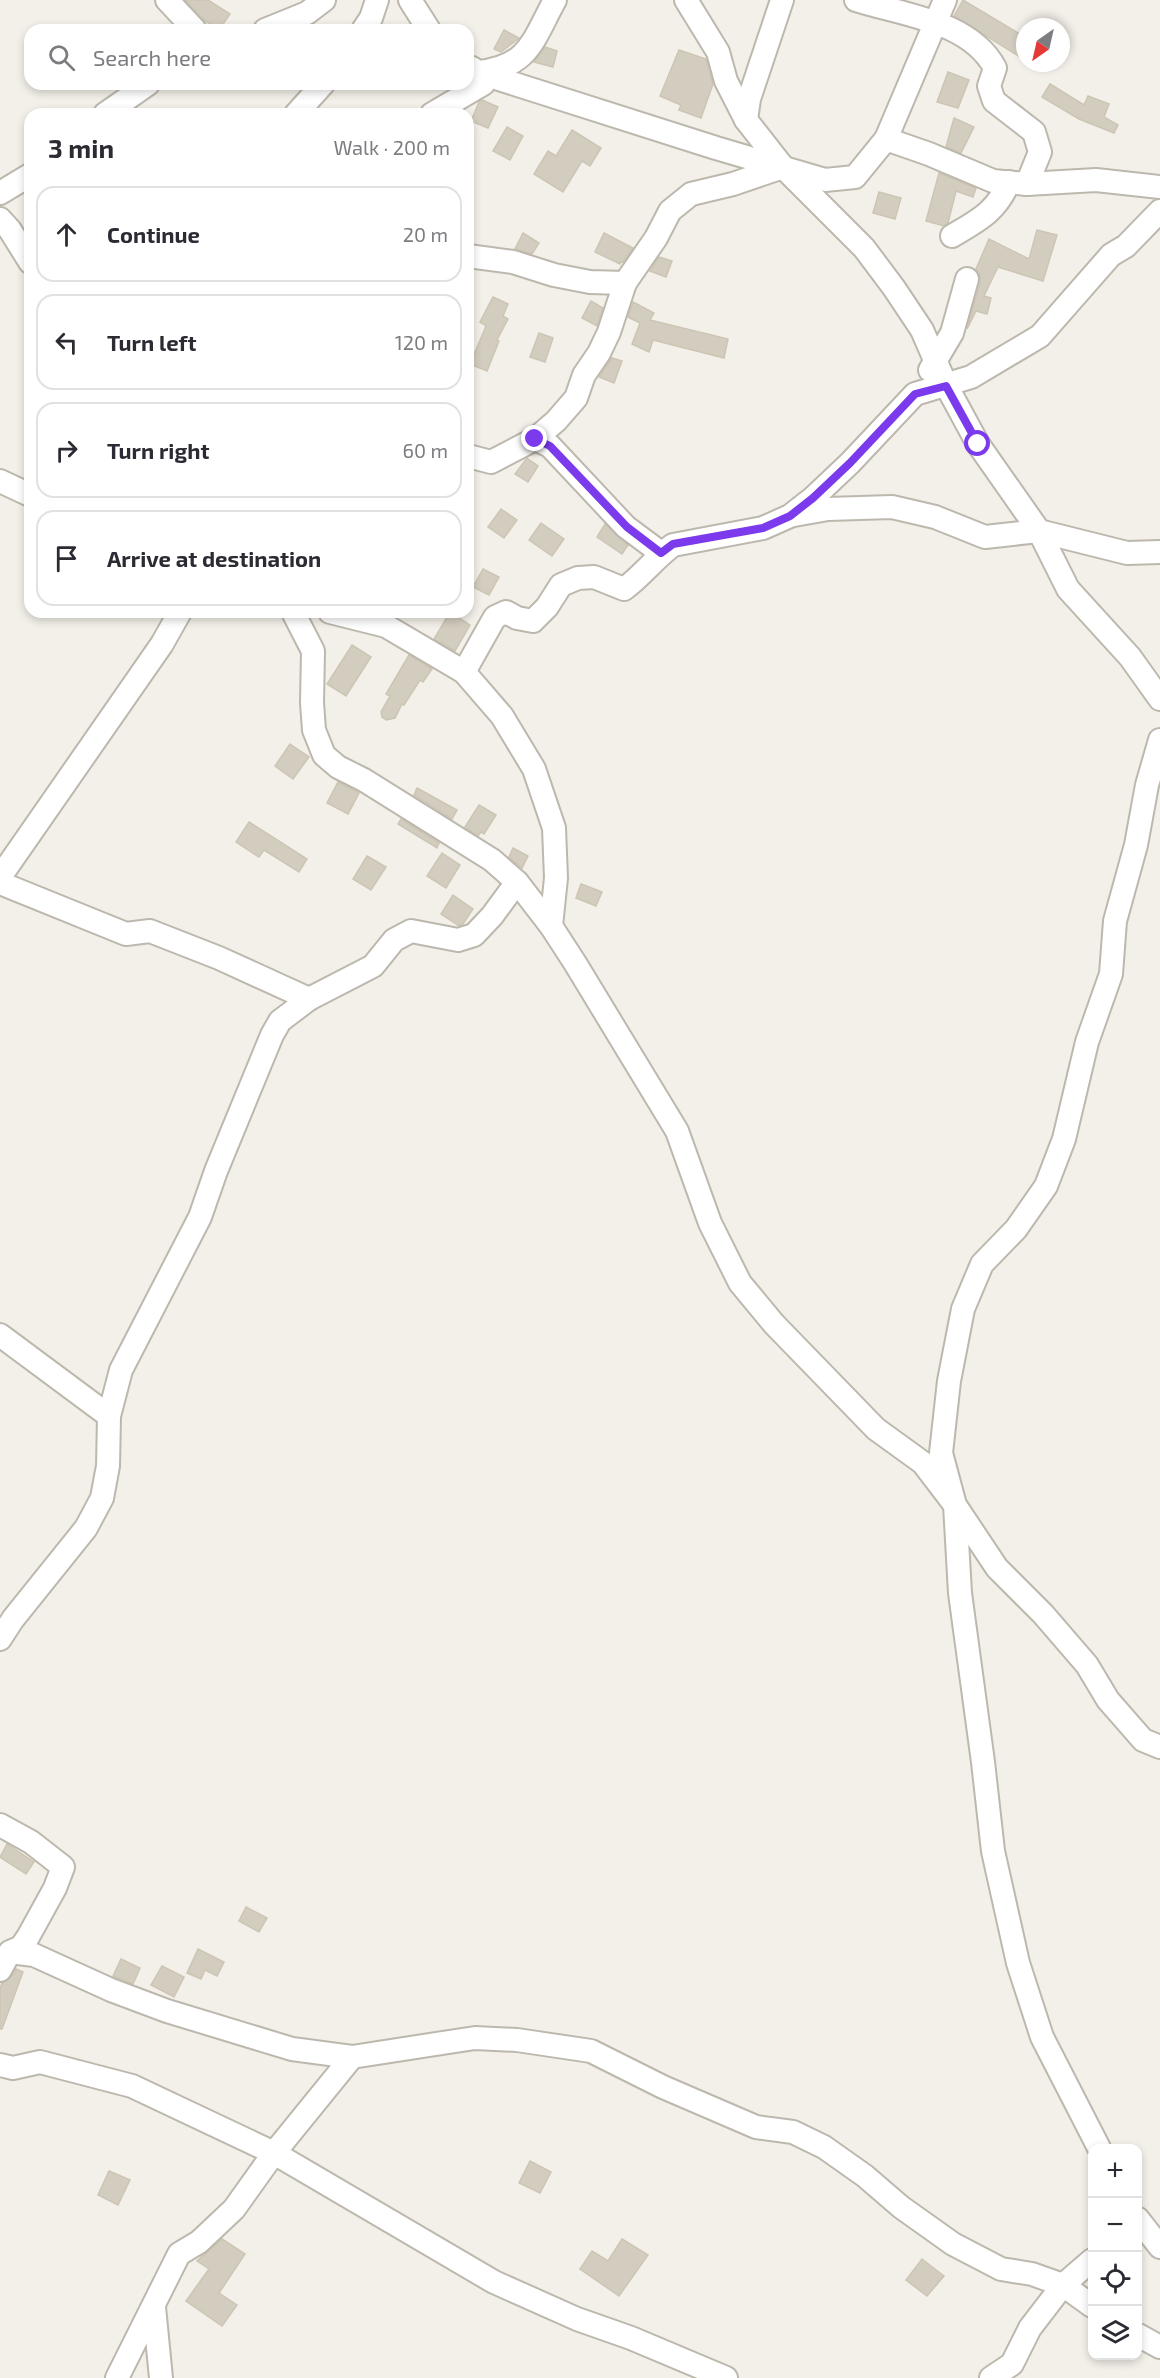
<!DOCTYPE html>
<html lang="en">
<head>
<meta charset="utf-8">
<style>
  body { margin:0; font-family:"Exo 2",sans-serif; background:#f2f2f3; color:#2b2b33 }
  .controls { position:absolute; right:18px; bottom:18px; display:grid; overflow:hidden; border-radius:12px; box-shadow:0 3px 9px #0003 }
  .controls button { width:54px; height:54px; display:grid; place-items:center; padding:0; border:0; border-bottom:2px solid #e1e1e2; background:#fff; color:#2b2b33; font:30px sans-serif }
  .compass { position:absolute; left:1016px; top:18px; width:54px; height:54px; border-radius:50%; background:#fff; box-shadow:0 3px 9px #0003; rotate:214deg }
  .stop { position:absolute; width:18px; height:18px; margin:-14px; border:4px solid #7c3aed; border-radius:50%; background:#fff }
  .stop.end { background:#7c3aed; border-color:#fff; box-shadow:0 2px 6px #0008 }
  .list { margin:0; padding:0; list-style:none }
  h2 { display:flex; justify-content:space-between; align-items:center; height:78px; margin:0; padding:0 24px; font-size:26px }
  h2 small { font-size:20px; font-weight:400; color:#7c7c81 }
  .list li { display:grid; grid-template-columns:39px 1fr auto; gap:18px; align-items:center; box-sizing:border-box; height:96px; margin:0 12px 12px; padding:0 12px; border:2px solid #e1e1e2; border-radius:18px }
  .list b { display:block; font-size:22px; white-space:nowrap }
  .list em { font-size:20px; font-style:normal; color:#7c7c81 }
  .icon { flex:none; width:33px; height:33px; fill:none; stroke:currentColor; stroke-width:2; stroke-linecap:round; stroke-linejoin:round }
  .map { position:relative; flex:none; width:1160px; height:2378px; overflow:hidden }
  .search { position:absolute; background:#fff; box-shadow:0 3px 9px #0003; left:24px; top:24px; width:450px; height:66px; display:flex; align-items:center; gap:15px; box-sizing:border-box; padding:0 21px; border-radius:18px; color:#7c7c81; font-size:22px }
  .panel { position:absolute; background:#fff; box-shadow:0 3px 9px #0003; left:24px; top:108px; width:450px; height:510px; border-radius:18px }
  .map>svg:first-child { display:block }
  .building { fill:#d3cdc0; stroke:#cdc5b4; stroke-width:1.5 }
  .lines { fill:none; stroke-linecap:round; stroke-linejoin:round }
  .street-casing { stroke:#bdb8ad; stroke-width:26 }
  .street { stroke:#fff; stroke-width:22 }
  .route { stroke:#7c3aed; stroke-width:8 }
</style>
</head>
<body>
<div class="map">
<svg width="1160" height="2378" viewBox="0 0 1160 2378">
  <rect width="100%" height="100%" fill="#f3f0e9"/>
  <g class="building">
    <path d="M 185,0 L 208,0 L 230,14 L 219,30 L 205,21 Z"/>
    <path d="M 963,0 L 1025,37 L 1025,60 L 954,16 Z"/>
    <path d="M 504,30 L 519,38 L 501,52 L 494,49 Z"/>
    <path d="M 545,47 L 557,51 L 553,67 L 534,62 Z"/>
    <path d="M 679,50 L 706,59 L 713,84 L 701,118 L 679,110 L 681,105 L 660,96 Z"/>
    <path d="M 948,72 L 969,80 L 958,108 L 937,102 Z"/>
    <path d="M 1050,84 L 1084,105 L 1088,96 L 1109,104 L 1104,117 L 1118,125 L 1114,133 L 1079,119 L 1042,97 Z"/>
    <path d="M 482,100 L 498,107 L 488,128 L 471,121 L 479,102 Z"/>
    <path d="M 954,118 L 974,127 L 961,153 L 946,147 Z"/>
    <path d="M 507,127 L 523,136 L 510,160 L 493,151 Z"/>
    <path d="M 572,130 L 601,148 L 590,166 L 582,161 L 563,192 L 534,174 L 548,151 L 556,156 Z"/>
    <path d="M 939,173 L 976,188 L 973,197 L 956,191 L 948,223 L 944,226 L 926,221 Z"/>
    <path d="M 879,192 L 901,198 L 895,219 L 873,213 Z"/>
    <path d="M 1037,230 L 1057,235 L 1043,281 L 998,267 L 984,296 L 991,298 L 987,314 L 976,311 L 967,329 L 980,283 L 980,275 L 976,269 L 989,239 L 1029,259 Z"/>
    <path d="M 523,233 L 539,243 L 532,254 L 515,249 Z"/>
    <path d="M 604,233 L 633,248 L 623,262 L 621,261 L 620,264 L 595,252 Z"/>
    <path d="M 659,257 L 672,261 L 666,277 L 650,271 Z"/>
    <path d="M 493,297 L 508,304 L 503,316 L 508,319 L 497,340 L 499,341 L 487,371 L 470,364 L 486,326 L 480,322 Z"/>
    <path d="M 591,301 L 603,308 L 597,326 L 582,318 Z"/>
    <path d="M 633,302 L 654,313 L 650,320 L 728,339 L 724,358 L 653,340 L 649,352 L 632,344 L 640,323 L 628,317 Z"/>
    <path d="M 539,333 L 553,338 L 545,362 L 530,357 Z"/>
    <path d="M 612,358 L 622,361 L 614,383 L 599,377 Z"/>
    <path d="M 527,458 L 538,466 L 528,482 L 515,474 Z"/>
    <path d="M 501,509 L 517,520 L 504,538 L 488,527 Z"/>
    <path d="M 541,523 L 564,539 L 552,556 L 529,540 Z"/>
    <path d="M 605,524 L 628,545 L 622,554 L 597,537 Z"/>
    <path d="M 483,569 L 499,577 L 489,595 L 473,587 Z"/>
    <path d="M 450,612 L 470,625 L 455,651 L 434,639 Z"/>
    <path d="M 352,645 L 371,657 L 346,696 L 327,684 Z"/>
    <path d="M 409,655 L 432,669 L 423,682 L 420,680 L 404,705 L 402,704 L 395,718 L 386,720 L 382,717 L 381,712 L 390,696 L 386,694 Z"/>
    <path d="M 290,744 L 309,757 L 293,779 L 275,766 Z"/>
    <path d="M 338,782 L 359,793 L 348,814 L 327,803 Z"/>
    <path d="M 417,788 L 457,810 L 452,819 L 414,795 Z"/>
    <path d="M 479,805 L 496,815 L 484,834 L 481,832 L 478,836 L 465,827 Z"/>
    <path d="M 401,819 L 439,843 L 437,848 L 398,824 Z"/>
    <path d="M 249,822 L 307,859 L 299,872 L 264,850 L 259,857 L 236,842 Z"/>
    <path d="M 513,848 L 528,856 L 522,868 L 509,857 Z"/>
    <path d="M 442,853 L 460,865 L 446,888 L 427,876 Z"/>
    <path d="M 367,856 L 386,867 L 371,890 L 353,879 Z"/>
    <path d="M 581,884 L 602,892 L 596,906 L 576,898 Z"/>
    <path d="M 453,895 L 473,909 L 463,924 L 459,926 L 441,914 Z"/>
    <path d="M 7,1844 L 34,1862 L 26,1874 L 0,1857 Z"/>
    <path d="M 246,1907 L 267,1918 L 259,1932 L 239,1921 Z"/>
    <path d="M 198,1949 L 224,1962 L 217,1976 L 205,1970 L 201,1979 L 187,1973 Z"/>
    <path d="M 121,1959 L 140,1968 L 133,1984 L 113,1976 Z"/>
    <path d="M 162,1966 L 184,1977 L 174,1997 L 151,1985 Z"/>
    <path d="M 16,1969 L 23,1972 L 2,2029 L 0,2029 L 0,1988 L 2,1983 L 11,1977 Z"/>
    <path d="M 530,2161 L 551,2172 L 540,2193 L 519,2183 Z"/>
    <path d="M 109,2171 L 130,2180 L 118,2205 L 98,2195 Z"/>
    <path d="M 222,2239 L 245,2254 L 219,2293 L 237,2305 L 222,2326 L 186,2301 L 209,2269 L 197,2261 Z"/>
    <path d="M 622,2239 L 648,2255 L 619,2296 L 580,2269 L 592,2251 L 608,2261 Z"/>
    <path d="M 922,2259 L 944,2276 L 927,2296 L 906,2280 Z"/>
  </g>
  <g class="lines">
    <g class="street-casing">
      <g id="street">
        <path d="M 167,0 L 195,30"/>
        <path d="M 410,0 L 429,30"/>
        <path d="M 686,0 L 718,52 L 726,81 L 746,120 L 783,167 L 864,248 L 894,288 L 922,330 L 946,385 L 978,444 L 1039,531 L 1068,589 L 1130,657 L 1160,699"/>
        <path d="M 856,0 C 903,15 970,21 995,68 L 989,86 L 994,101 L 1034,132 L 1040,152 L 1027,184"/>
        <path d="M 265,30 L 307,13 L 324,0"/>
        <path d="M 363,30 L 371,18 L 377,0"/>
        <path d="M 477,72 L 716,148 L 825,180 L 855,177 L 886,139 L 929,154 L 993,181 L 1027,184 L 1096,180 L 1160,187"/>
        <path d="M 478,72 C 529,67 533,40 555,0"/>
        <path d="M 105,114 L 148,84"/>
        <path d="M 296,114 L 323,84"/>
        <path d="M 432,114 L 483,84 L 483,80 L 472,68"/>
        <path d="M 746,120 L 749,99 L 782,0"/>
        <path d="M 886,139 L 945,0"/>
        <path d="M 0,193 L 30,175"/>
        <path d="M 0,219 L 10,230 L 30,262"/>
        <path d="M 952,236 C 979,220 996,212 1009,182"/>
        <path d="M 468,256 L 513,262 L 554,275 L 590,282 L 625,283 L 656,238 L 670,211 L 691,194 L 733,184 L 783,167"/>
        <path d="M 930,370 L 952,333 L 967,279"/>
        <path d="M 535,439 L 556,421 L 576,398 L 584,375 L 599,353 L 609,332 L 625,283"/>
        <path d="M 468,456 L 491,462 L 535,439 L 550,446 L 626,527 L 661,553"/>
        <path d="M 0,481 L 30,495"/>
        <path d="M 794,515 L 828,509 L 892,507 L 935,517 L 985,537 L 1039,531 L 1127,553 L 1160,552"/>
        <path d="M 293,612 L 313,651 L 312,703 L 314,730 L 324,755 L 338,767 L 364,780 L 492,860 L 517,882 L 551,926 L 575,963 L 677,1131 L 710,1223 L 740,1283 L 774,1324 L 876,1429 L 923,1463 L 955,1505 L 997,1568 L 1043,1614 L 1087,1665 L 1108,1700 L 1143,1740 L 1160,1747"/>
        <path d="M 330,612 L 386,626 L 464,672 L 502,716 L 534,769 L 554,828 L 556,878 L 551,926"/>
        <path d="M 464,672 L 495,617 L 506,612 L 517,618 L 533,621 L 547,607 L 561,585 L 578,578 L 594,577 L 624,589 C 642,576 655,558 673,545 L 763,528 L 790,516 L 813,498 L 850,463 L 915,394 L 971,377 L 1040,336 L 1111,255 L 1126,246 L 1160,211"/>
        <path d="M 0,877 L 162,644 L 180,612"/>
        <path d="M 0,883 L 126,934 L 150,931 L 219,958 L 309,999"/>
        <path d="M 0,1335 L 109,1416"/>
        <path d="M 0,1639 L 13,1619 L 86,1528 L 102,1498 L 108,1466 L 109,1416 L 121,1370 L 200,1217 L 216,1171 L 272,1035 L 280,1021 L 309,999 L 373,966 L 394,940 L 411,931 L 458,940 L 474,935 L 492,916 L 517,882"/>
        <path d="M 0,1825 L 31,1842 L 63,1867 L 55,1888 L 28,1937 L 21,1947 L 10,1952 L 0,1970"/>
        <path d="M 10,1952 L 34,1955 L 111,1990 L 167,2011 L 292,2049 L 352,2057 L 475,2038 L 517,2040 L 591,2051 L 663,2087 L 756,2127 L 793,2132 L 824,2147 L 865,2176 L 901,2207 L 953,2244 L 1001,2269 L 1032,2274 L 1063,2285 L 1092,2306"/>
        <path d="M 0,2065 L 13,2068 L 40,2062 L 132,2086 L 274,2153 L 494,2282 L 577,2319 L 631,2338 L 726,2378"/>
        <path d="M 1099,2148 L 1042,2037 L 1018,1963 L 993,1851 L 983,1762 L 960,1593 L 955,1505 L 941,1453 L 949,1381 L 963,1309 L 982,1264 L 1016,1229 L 1046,1186 L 1064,1139 L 1087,1042 L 1111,974 L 1115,921 L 1136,845 L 1147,785 L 1160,740"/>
        <path d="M 1138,2219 L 1160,2247"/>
        <path d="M 154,2307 L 161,2378"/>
        <path d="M 1138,2335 L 1160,2347"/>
        <path d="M 117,2378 L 179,2254 L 199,2242 L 234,2209 L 274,2153 L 352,2057"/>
        <path d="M 991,2378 L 1012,2364 L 1030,2328 L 1063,2285 L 1092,2260"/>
      </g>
    </g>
    <use href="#street" class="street"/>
  </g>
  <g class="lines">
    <path class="route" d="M 535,439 L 550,446 L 627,527 L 661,553 L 673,544 L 763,528 L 790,516 L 813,498 L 850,463 L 915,394 L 946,386 L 978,444"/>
  </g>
</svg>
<div class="controls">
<button>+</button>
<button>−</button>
<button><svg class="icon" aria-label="locate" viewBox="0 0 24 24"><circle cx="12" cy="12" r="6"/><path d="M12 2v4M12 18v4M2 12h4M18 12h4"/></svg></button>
<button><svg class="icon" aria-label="layers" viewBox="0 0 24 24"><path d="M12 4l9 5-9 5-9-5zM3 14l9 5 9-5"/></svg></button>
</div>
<svg class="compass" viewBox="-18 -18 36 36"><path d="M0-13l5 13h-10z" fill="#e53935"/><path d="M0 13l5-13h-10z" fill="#7c7c81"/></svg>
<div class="stop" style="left:978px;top:444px"></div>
<div class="stop end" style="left:535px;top:439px"></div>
<div class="search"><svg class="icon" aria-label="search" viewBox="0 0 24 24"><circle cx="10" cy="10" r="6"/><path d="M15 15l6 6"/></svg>Search here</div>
<section class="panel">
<h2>3 min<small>Walk · 200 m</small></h2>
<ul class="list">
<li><svg class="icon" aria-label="ahead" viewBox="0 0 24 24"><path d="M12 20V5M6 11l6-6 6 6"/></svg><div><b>Continue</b></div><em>20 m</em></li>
<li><svg class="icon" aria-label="left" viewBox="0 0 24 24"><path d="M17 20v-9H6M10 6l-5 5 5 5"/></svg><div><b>Turn left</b></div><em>120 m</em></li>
<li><svg class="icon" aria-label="right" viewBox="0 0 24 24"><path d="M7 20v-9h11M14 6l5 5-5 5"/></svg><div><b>Turn right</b></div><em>60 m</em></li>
<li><svg class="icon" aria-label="arrive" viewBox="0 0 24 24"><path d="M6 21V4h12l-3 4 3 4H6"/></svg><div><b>Arrive at destination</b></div></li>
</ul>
</section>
</div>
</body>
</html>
